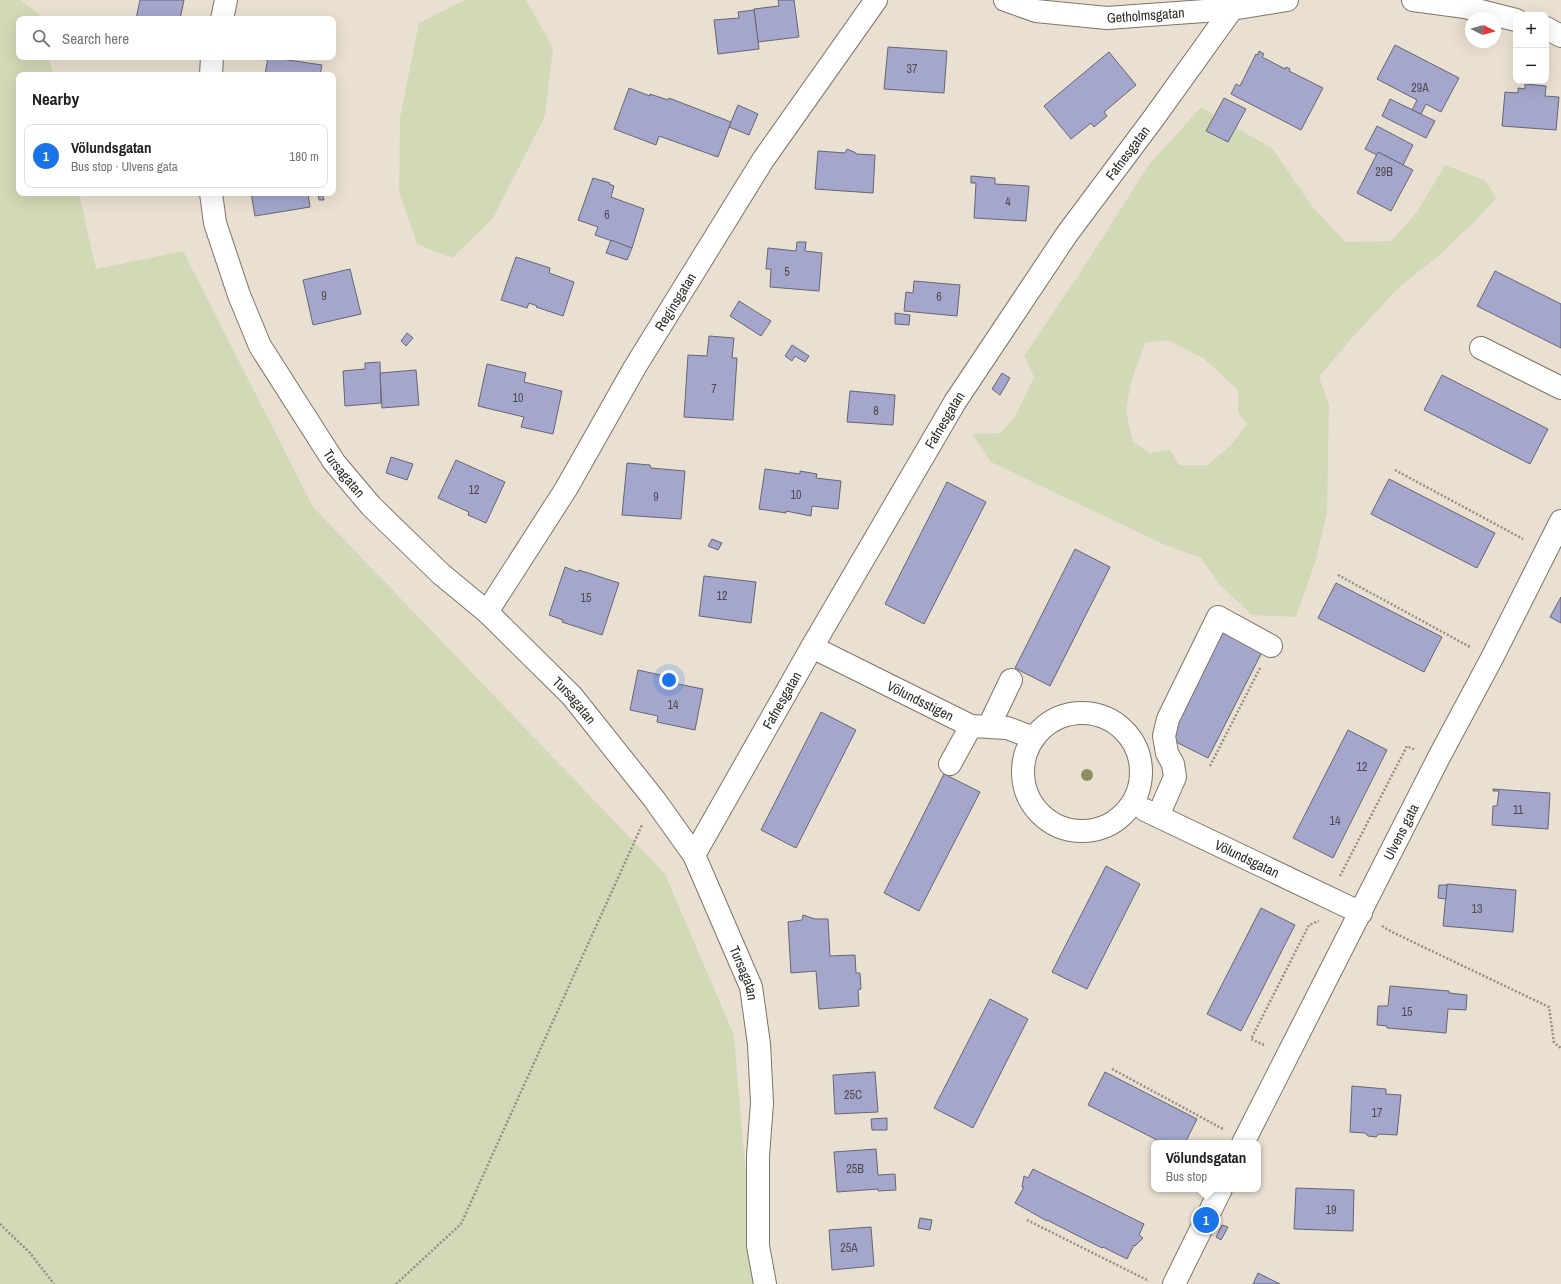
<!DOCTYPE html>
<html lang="en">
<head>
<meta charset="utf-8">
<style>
  body { margin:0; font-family:"Archivo Narrow",sans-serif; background:#f6f6f6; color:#202124 }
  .controls { position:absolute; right:12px; top:12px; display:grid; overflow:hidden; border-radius:8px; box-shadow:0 4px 16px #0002 }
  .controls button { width:36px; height:36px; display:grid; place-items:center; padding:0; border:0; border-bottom:1px solid #e0e0e0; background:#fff; color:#202124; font:20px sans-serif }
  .compass { position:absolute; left:1465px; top:12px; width:36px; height:36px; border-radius:50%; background:#fff; box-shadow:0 4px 16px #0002; rotate:95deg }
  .you { position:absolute; left:669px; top:680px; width:14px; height:14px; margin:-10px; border:3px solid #fff; border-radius:50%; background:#1a73e8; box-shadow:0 0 0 6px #1a73e833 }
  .badge { display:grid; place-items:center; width:26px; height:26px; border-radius:50%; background:#1a73e8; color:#fff; font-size:13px; font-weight:700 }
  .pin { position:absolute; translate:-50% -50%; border:2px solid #fff; box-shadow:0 1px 4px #0006 }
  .popup { position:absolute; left:1151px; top:1140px; width:110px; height:52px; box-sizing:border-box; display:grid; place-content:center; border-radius:8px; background:#fff; filter:drop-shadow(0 1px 3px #0005); font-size:13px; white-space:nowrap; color:#757577 }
  .popup b { font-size:15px; color:#202124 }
  .popup::after { content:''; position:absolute; left:50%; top:100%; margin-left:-8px; border:8px solid transparent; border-top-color:#fff }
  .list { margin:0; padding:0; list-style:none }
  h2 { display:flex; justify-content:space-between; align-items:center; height:52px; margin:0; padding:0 16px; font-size:17px }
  h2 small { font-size:13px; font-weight:400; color:#757577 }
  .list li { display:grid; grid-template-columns:26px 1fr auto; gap:12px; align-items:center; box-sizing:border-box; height:64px; margin:0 8px 8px; padding:0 8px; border:1px solid #e0e0e0; border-radius:8px }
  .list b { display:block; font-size:15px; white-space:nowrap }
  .list p { margin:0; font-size:13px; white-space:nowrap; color:#757577 }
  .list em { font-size:13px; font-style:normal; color:#757577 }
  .icon { flex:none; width:22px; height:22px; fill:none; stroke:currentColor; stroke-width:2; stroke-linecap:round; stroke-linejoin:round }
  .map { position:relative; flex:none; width:1561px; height:1284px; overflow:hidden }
  .search { position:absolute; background:#fff; box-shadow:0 4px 16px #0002; left:16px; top:16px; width:320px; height:44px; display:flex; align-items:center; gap:10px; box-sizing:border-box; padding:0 14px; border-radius:8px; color:#757577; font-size:15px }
  .panel { position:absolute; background:#fff; box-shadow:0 4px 16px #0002; left:16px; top:72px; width:320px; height:124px; border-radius:8px }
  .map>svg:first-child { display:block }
  .green { fill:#d1d9b6; fill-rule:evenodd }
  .building { fill:#a4a6cc; stroke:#656674 }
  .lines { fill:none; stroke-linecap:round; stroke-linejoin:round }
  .minor-casing { stroke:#7d7467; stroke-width:24 }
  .path { stroke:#968e84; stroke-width:2.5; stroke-dasharray:2 2; stroke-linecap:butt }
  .minor { stroke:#fff; stroke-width:22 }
  .tree { fill:#8c8d62 }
  .labels { text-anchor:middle; stroke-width:3; stroke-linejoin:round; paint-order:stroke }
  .number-label { font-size:12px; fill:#4e4b50 }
  .street-label { font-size:14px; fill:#312d27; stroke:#fff }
</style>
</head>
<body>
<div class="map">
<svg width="1561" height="1284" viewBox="0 0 1561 1284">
  <rect width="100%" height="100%" fill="#eae0d1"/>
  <g class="green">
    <path d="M 0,0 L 20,0 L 40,15 L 41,19 L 19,19 L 19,57 L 49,57 L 53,75 L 19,75 L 19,193 L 79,193 L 96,269 L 183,251 L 313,507 L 665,874 L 734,1035 L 755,1284 L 0,1284 Z"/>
    <path d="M 465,0 L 526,0 L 553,48 L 545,116 L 493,218 L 452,258 L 417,244 L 399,192 L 400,118 L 419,23 Z"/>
    <path d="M 1201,107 L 1273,149 L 1311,205 L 1345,242 L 1391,241 L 1417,212 L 1445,165 L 1486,181 L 1496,198 L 1478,218 L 1437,257 L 1397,289 L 1351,339 L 1319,377 L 1329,405 L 1327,512 L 1316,560 L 1296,617 L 1252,615 L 1220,585 L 1201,558 L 1163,544 L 991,462 L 972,434 L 1001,433 L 1015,417 L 1034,377 L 1024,356 L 1082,270 L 1148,166 ZM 1168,340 L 1203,358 L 1238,390 L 1238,412 L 1247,425 L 1230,446 L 1208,465 L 1179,465 L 1170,450 L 1150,453 L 1133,442 L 1126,411 L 1131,382 L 1145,343 Z"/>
  </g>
  <g class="building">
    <path d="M 140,0 L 184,0 L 180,19 L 136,19 Z"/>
    <path d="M 778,0 L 794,0 L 799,37 L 758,42 L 754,9 L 779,6 Z"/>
    <path d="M 754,10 L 759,49 L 718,54 L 714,20 L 739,18 L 738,12 Z"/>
    <path d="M 1395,45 L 1459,78 L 1441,112 L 1426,104 L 1421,114 L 1412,110 L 1417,100 L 1377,79 Z"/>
    <path d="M 888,47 L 947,51 L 944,93 L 884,89 Z"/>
    <path d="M 1259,51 L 1264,54 L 1262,57 L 1285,69 L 1286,67 L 1290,69 L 1289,71 L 1323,88 L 1301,130 L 1231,94 L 1236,84 L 1240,86 L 1256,54 L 1258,55 Z"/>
    <path d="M 1109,52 L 1136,85 L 1104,112 L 1107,116 L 1094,127 L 1091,123 L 1071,139 L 1044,106 Z"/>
    <path d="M 268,57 L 322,65 L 320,75 L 265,75 Z"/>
    <path d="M 1525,84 L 1546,86 L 1545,96 L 1559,97 L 1556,130 L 1502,126 L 1505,92 L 1518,93 L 1518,88 L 1525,89 Z"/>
    <path d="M 629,88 L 650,96 L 650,94 L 668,100 L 669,98 L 731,122 L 718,157 L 659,136 L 656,145 L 614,129 Z"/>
    <path d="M 1224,98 L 1246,109 L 1228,142 L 1206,131 Z"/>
    <path d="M 1390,99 L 1435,121 L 1426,138 L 1382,116 Z"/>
    <path d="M 738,105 L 758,114 L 749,135 L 729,127 Z"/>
    <path d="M 1377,126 L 1413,145 L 1403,165 L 1378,152 L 1377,155 L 1365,149 Z"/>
    <path d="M 847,149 L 856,153 L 856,154 L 875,155 L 873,193 L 815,189 L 818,151 L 845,153 Z"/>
    <path d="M 1378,152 L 1413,170 L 1391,211 L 1357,193 Z"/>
    <path d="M 971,176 L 995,178 L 995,184 L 1029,186 L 1026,221 L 974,218 L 976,183 L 971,183 Z"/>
    <path d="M 593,178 L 610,183 L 609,184 L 614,186 L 611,197 L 644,209 L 632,248 L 595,235 L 598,227 L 578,220 Z"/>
    <path d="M 251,193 L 308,193 L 310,207 L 255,216 Z"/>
    <path d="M 322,193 L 324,200 L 319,200 L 318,194 Z"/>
    <path d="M 611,240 L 632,248 L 627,260 L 606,253 Z"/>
    <path d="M 797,242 L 806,242 L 805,251 L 822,253 L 819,291 L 770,287 L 771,269 L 766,269 L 768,248 L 796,251 Z"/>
    <path d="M 516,257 L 550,268 L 549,273 L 574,282 L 563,316 L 536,307 L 537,306 L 529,303 L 527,308 L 501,300 Z"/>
    <path d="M 350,269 L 361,314 L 313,325 L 303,280 Z"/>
    <path d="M 1495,271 L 1561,304 L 1561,348 L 1477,306 Z"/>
    <path d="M 914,281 L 960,285 L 957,316 L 904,311 L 906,292 L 913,293 Z"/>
    <path d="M 739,301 L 771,321 L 761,336 L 730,316 Z"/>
    <path d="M 895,313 L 910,315 L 909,325 L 895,324 Z"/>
    <path d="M 407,333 L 413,338 L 406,346 L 401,341 Z"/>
    <path d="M 709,336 L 734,338 L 732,358 L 737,358 L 733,420 L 684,417 L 688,355 L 707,356 Z"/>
    <path d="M 792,345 L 809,356 L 805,362 L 795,356 L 792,361 L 785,356 Z"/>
    <path d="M 380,362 L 381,403 L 345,406 L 343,371 L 365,369 L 365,363 Z"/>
    <path d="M 487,364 L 526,373 L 524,382 L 562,391 L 553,434 L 521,427 L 524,417 L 478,406 Z"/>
    <path d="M 416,370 L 419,405 L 382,408 L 380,373 Z"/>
    <path d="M 1002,373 L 1010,378 L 1000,395 L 992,389 Z"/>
    <path d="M 1442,375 L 1548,429 L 1530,464 L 1424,410 Z"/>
    <path d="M 850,391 L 895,395 L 893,425 L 847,422 Z"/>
    <path d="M 391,457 L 413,464 L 407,480 L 386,473 Z"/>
    <path d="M 456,460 L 505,482 L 486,523 L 468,515 L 469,512 L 438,498 Z"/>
    <path d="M 627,463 L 650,465 L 651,468 L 685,471 L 681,519 L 622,515 Z"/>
    <path d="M 765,469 L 800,474 L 800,471 L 817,474 L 816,478 L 841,481 L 838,509 L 812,506 L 811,516 L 786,511 L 786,513 L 759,509 Z"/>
    <path d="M 1389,479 L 1495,533 L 1477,568 L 1371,514 Z"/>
    <path d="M 947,482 L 986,502 L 924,624 L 885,604 Z"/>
    <path d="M 712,539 L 722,543 L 718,550 L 708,546 Z"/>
    <path d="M 1075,549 L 1110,567 L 1050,686 L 1015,668 Z"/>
    <path d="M 565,567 L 578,572 L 579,570 L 619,583 L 602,635 L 562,622 L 563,620 L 549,615 Z"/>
    <path d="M 704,576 L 756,582 L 751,623 L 699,616 Z"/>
    <path d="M 1336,583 L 1442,637 L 1424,672 L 1318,618 Z"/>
    <path d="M 1561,597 L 1561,623 L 1550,617 Z"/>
    <path d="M 1224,628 L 1264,648 L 1208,758 L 1168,738 Z"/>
    <path d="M 638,670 L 678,679 L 678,684 L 703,689 L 695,730 L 657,722 L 658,716 L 630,710 Z"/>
    <path d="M 821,712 L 856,730 L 796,848 L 761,830 Z"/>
    <path d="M 1348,730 L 1387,750 L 1333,858 L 1293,838 Z"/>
    <path d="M 944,774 L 980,792 L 919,911 L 884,893 Z"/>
    <path d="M 1493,789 L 1550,793 L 1548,829 L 1492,825 L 1493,806 L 1497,806 L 1499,791 L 1493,791 Z"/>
    <path d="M 1106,866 L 1140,884 L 1087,989 L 1052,972 Z"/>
    <path d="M 1447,884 L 1516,890 L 1513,932 L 1443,926 Z"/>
    <path d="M 1439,885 L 1447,885 L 1446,899 L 1438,898 Z"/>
    <path d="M 1261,908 L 1295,925 L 1241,1031 L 1207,1014 Z"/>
    <path d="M 803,915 L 815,919 L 828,919 L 830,956 L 855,955 L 856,973 L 860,973 L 861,989 L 858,990 L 859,1006 L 819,1009 L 816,971 L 791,973 L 788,922 L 802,920 Z"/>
    <path d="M 1390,986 L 1449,991 L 1449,993 L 1467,995 L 1466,1010 L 1448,1009 L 1446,1033 L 1387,1028 L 1387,1026 L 1377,1025 L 1378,1006 L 1388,1006 Z"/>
    <path d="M 990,999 L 1028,1019 L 973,1128 L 934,1108 Z"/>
    <path d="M 875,1072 L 878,1112 L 835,1114 L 833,1075 Z"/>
    <path d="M 1105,1072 L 1197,1119 L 1185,1143 L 1163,1143 L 1088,1105 Z"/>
    <path d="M 1352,1086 L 1386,1089 L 1386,1094 L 1401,1095 L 1397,1135 L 1379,1134 L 1376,1137 L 1368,1136 L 1365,1133 L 1350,1132 Z"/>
    <path d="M 887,1118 L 887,1130 L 872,1130 L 871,1119 Z"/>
    <path d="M 876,1149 L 878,1175 L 895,1174 L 896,1190 L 878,1191 L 878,1189 L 837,1192 L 834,1152 Z"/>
    <path d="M 1033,1169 L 1144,1224 L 1139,1235 L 1143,1238 L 1135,1246 L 1134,1245 L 1127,1259 L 1103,1247 L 1102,1248 L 1047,1220 L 1047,1221 L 1015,1203 L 1024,1187 L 1022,1187 L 1024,1176 L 1028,1178 Z"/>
    <path d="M 1296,1188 L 1354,1190 L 1353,1231 L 1294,1229 Z"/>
    <path d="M 920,1218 L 932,1220 L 930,1230 L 918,1228 Z"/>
    <path d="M 1222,1225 L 1228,1227 L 1221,1240 L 1216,1237 Z"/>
    <path d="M 871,1227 L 874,1266 L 832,1270 L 829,1230 Z"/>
    <path d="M 1258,1273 L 1280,1284 L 1253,1284 Z"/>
  </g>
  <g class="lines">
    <g class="minor-casing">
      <g id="minor">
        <path id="s1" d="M 1005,0 L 1036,11 L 1107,18 L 1232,9 L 1287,0"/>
        <path d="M 1413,0 L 1465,7 L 1516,20"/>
        <path d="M 222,19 L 226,0"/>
        <path d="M 1546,28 L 1561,36"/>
        <path d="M 211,75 L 212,57"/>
        <path id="s2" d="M 211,193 L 215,223 L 239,295 L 260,346 L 334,462 L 371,506 L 441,574 L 487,612 L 572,696 L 654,799 L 694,855 L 751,987 L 759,1044 L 762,1103 L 758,1156 L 758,1246 L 765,1284"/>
        <path d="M 1481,348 L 1561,388"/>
        <path id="s3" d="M 487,612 L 566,489 L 635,367 L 763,160 L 876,0"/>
        <path id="s4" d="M 812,647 L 971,726 L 1007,728 L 1034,738"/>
        <circle cx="1082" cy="772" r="59"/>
        <path d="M 989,726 L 1011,680"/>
        <path d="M 950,764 L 971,726"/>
        <path id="s5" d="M 1145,810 L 1361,913"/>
        <path d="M 1158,816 L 1175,777 L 1173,764 L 1167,753 L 1164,736 L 1168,719 L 1218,617 L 1271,646"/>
        <path id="s6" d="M 694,855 L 812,647 L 955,402 L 1067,234 L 1153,119 L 1232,9"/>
        <path id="s7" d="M 1243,1143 L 1438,759 L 1492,658 L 1561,521"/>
        <path d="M 1174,1284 L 1221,1189"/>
      </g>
    </g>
    <g class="path">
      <path d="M 1395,470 L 1523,539"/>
      <path d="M 1338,575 L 1470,647"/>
      <path d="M 1210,766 L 1260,668"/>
      <path d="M 1340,876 L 1407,746 L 1415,750"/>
      <path d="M 1382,926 L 1392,932 L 1549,1007 L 1554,1043 L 1561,1048"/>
      <path d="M 1264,1045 L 1251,1039 L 1309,925 L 1319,921"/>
      <path d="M 1112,1069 L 1223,1129"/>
      <path d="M 1027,1220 L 1149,1281"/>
      <path d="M 0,1224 L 30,1253 L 54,1284"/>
      <path d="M 396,1284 L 461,1224 L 642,825"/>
    </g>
    <use href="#minor" class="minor"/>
  </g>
  <circle class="tree" cx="1087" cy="775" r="6"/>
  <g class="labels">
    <g class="number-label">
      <text x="912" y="73">37</text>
      <text x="1420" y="92">29A</text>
      <text x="1384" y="176">29B</text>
      <text x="1008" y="206">4</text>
      <text x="607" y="219">6</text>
      <text x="787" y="276">5</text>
      <text x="324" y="300">9</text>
      <text x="939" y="301">6</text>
      <text x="714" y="393">7</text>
      <text x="518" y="402">10</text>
      <text x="876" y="415">8</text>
      <text x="474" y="494">12</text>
      <text x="796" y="499">10</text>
      <text x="656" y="501">9</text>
      <text x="722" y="600">12</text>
      <text x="586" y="602">15</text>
      <text x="673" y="709">14</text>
      <text x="1362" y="771">12</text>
      <text x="1518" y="814">11</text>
      <text x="1335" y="825">14</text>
      <text x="1477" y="913">13</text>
      <text x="1407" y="1016">15</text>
      <text x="853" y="1099">25C</text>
      <text x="1377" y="1117">17</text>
      <text x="855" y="1173">25B</text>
      <text x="1331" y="1214">19</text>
      <text x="849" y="1252">25A</text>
    </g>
    <g class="street-label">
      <text dy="5" stroke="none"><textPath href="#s1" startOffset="143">Getholmsgatan</textPath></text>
      <text dy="5" stroke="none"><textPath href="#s6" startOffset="826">Fafnesgatan</textPath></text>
      <text dy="5" stroke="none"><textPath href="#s3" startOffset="363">Reginsgatan</textPath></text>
      <text dy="5" stroke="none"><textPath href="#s6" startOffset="502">Fafnesgatan</textPath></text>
      <text dy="5" stroke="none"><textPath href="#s2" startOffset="314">Tursagatan</textPath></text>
      <text dy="5" stroke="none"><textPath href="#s6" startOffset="178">Fafnesgatan</textPath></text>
      <text dy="5" stroke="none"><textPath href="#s2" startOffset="638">Tursagatan</textPath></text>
      <text dy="5" stroke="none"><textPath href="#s4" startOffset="121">Völundsstigen</textPath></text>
      <text dy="5" stroke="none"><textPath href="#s7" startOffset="349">Ulvens gata</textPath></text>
      <text dy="5" stroke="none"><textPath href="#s5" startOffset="113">Völundsgatan</textPath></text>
      <text dy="5" stroke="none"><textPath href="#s2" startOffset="962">Tursagatan</textPath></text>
    </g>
  </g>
</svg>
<div class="controls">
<button>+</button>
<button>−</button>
</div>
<svg class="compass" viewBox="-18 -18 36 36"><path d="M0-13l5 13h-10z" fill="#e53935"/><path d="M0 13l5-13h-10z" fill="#757577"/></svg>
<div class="you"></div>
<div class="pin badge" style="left:1206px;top:1220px">1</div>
<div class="popup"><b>Völundsgatan</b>Bus stop</div>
<div class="search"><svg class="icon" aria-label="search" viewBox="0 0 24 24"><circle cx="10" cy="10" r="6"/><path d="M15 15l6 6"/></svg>Search here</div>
<section class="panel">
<h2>Nearby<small></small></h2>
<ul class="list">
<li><span class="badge">1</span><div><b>Völundsgatan</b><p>Bus stop · Ulvens gata</p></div><em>180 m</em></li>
</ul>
</section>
</div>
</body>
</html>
